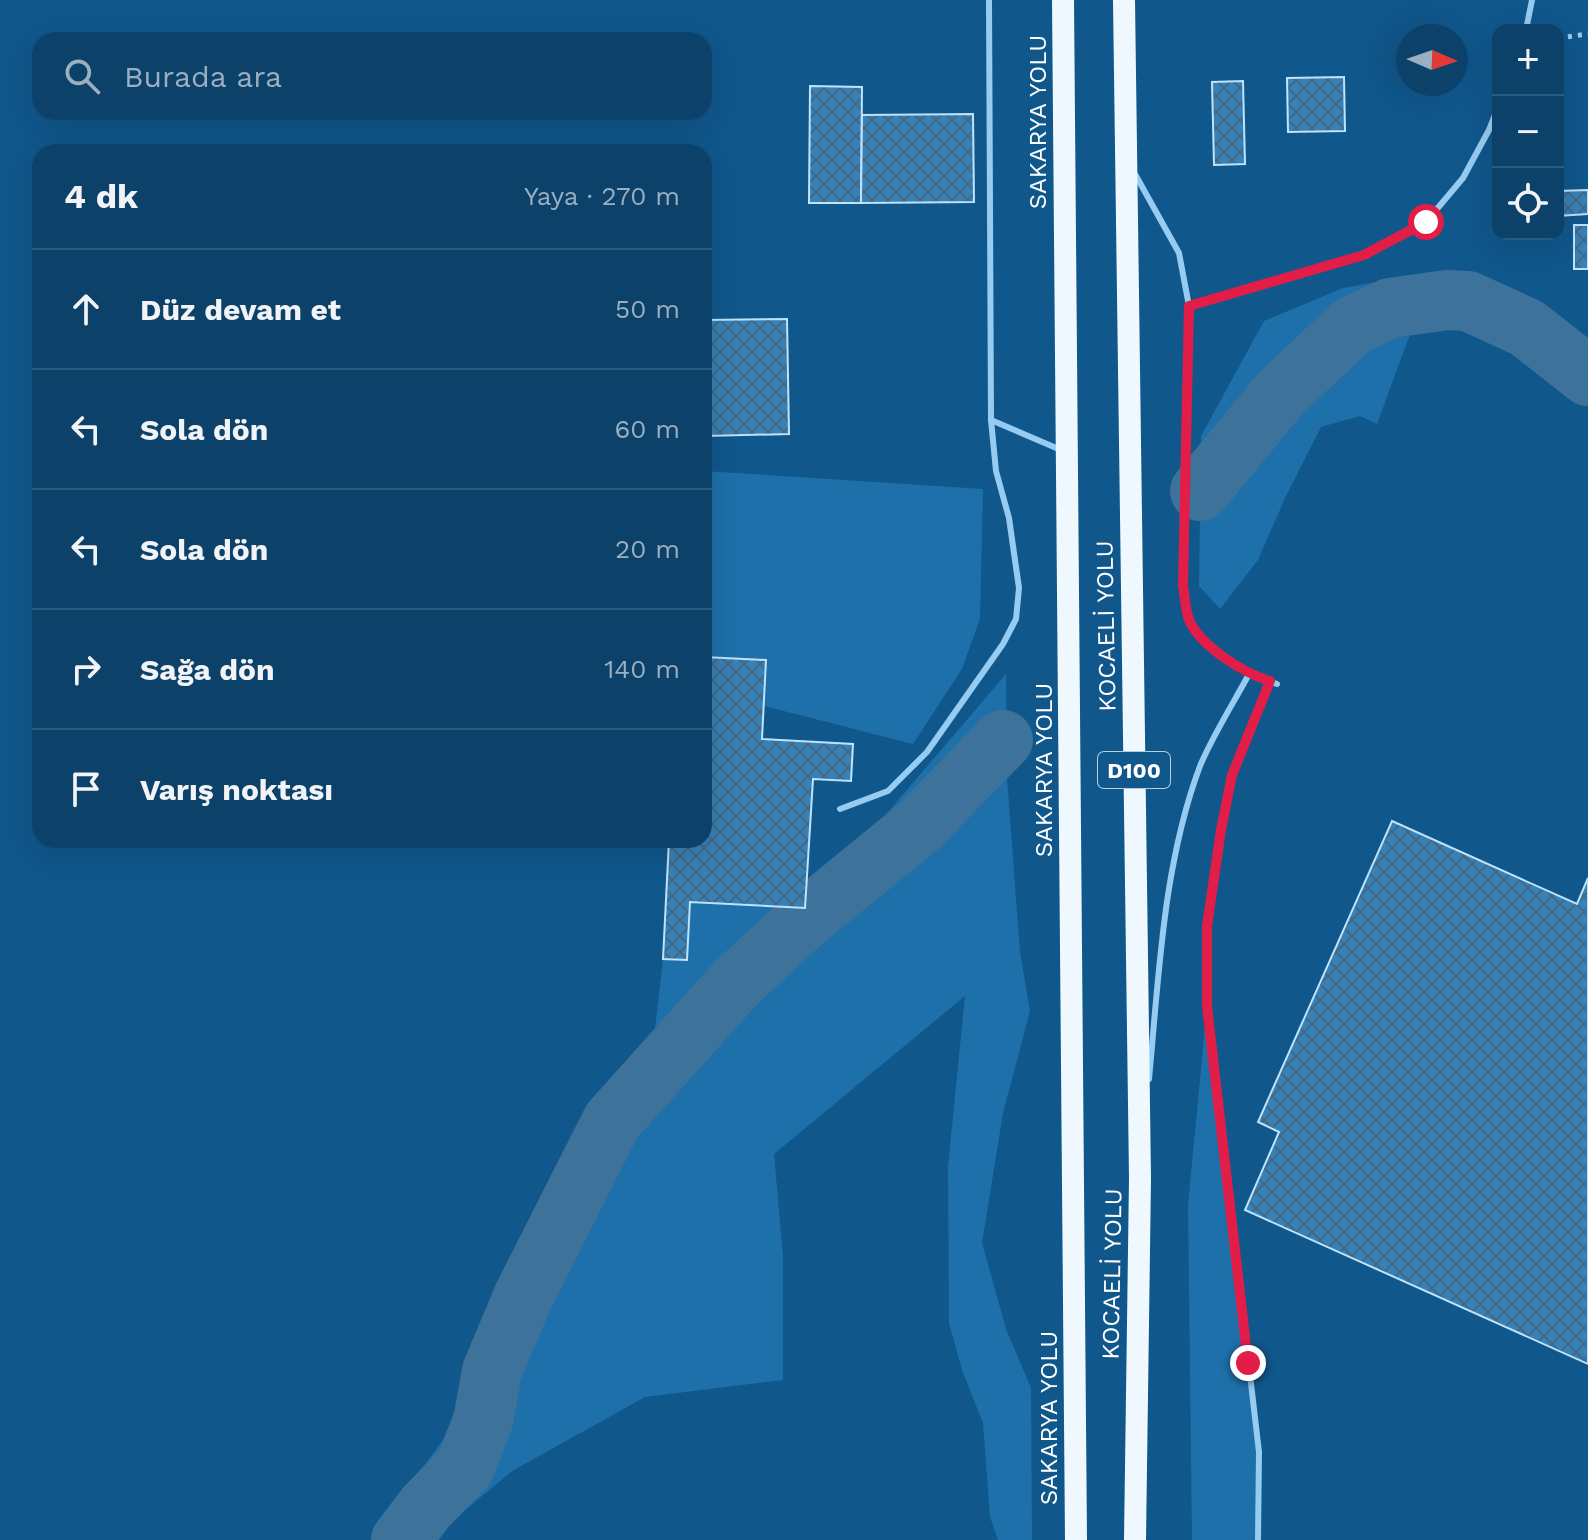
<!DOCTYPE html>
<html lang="tr">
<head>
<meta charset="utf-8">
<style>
  body { margin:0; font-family:"Work Sans",sans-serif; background:#15486f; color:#f1f3f6 }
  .controls { position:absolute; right:24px; top:24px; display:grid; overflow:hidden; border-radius:16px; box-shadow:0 8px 32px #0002 }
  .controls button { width:72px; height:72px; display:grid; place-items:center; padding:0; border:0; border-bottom:2px solid #2c5a7d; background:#0c4169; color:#f1f3f6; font:40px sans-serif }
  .compass { position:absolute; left:1396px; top:24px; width:72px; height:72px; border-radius:50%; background:#0c4169; box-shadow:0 8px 32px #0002; rotate:92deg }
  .stop { position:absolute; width:24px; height:24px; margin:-18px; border:6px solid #e11d48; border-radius:50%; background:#fff }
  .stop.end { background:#e11d48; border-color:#fff; box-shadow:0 2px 8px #0008 }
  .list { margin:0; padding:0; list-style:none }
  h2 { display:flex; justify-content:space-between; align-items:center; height:104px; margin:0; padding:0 32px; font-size:34px }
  h2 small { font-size:26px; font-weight:400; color:#9aafc0 }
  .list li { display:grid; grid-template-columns:52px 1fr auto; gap:24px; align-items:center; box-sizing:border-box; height:120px; padding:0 32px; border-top:2px solid #2c5a7d }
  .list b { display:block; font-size:30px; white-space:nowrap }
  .list em { font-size:26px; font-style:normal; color:#9aafc0 }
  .icon { flex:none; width:44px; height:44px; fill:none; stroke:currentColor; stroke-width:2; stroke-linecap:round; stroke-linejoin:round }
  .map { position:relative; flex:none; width:1588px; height:1540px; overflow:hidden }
  .search { position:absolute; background:#0c4169; box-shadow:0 8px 32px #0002; left:32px; top:32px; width:680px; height:88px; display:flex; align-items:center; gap:20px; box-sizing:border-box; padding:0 28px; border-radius:24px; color:#9aafc0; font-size:30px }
  .panel { position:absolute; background:#0c4169; box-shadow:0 8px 32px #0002; left:32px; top:144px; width:680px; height:704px; border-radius:24px }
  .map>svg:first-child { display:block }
  .green { fill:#1e70aa }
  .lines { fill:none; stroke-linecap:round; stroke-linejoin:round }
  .river { stroke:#3d729a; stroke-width:60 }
  .building { fill:url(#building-cross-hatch); stroke:#bde3fd; stroke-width:2 }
  .path { stroke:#96ccf2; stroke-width:5; stroke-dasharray:4 6; stroke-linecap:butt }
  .service { stroke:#96ccf2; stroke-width:6 }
  .trunk { stroke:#f0f8ff; stroke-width:22 }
  .route { stroke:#e11d48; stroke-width:10 }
  .labels { text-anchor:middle; stroke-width:6; stroke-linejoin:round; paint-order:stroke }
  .shield { fill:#10578c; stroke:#b7cddc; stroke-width:2 }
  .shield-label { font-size:22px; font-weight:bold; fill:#fff }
  .street-label { font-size:24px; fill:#fff; stroke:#10578c }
</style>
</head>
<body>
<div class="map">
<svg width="1588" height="1540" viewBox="0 0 1588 1540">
  <defs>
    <pattern id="building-cross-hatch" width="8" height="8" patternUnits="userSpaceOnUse" patternTransform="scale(2)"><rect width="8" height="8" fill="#3881b6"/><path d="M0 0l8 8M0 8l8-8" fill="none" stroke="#416986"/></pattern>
  </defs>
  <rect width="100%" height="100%" fill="#10578c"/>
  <g class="green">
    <path d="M 1433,272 L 1377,424 L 1360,416 L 1321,427 L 1286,496 L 1258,560 L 1220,609 L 1199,586 L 1201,436 L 1264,321 L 1343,288 Z"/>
    <path d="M 704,471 L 983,489 L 980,619 L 962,669 L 913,744 L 764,706 L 766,661 L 704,657 Z"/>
    <path d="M 1006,674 L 1007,778 L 1020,952 L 1030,1011 L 1003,1113 L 982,1243 L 1006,1329 L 1031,1388 L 1032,1540 L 998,1540 L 990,1517 L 983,1423 L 962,1370 L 949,1323 L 948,1167 L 965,996 L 774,1154 L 783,1257 L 783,1380 L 645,1397 L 512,1471 L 435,1535 L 434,1540 L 378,1540 L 404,1493 L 451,1429 L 472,1341 L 585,1120 L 653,1047 L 663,959 L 687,960 L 690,902 L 806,908 Z"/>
    <path d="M 1207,1006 L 1259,1452 L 1258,1540 L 1192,1540 L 1188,1205 Z"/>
  </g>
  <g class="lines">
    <g class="river">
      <path d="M 1200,491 L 1280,394 L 1352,326 L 1390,308 L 1447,300 L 1468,301 L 1527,328 L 1588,376"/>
      <path d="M 401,1540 L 426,1507 L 465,1467 L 483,1421 L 492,1371 L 523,1297 L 612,1121 L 736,983 L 803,921 L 918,827 L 1003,740"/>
    </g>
  </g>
  <g class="building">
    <path d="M 1344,77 L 1345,131 L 1288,132 L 1287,78 Z"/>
    <path d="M 1243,81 L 1245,164 L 1214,165 L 1212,82 Z"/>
    <path d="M 810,86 L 862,87 L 861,203 L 809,203 Z"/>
    <path d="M 973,114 L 974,202 L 861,203 L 862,115 Z"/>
    <path d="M 1588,190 L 1588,214 L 1558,216 L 1558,191 Z"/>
    <rect x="1574" y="225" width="14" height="44"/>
    <path d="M 787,319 L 789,434 L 705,436 L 704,320 Z"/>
    <path d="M 704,657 L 766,660 L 762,739 L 853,744 L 851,781 L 813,779 L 805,908 L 690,902 L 687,960 L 663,959 L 669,840 L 704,840 Z"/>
    <path d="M 1392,821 L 1577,904 L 1588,878 L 1588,1364 L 1245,1210 L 1279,1132 L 1258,1122 Z"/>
  </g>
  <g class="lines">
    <path class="path" d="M 1558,38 L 1588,34"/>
    <g class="service">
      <path d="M 1526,30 L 1532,0"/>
      <path d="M 1135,174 L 1179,253 L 1189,306 L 1183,585 C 1185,596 1185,612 1190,622 C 1205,652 1248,674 1277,684"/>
      <path d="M 1189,306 L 1364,255 L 1426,222 L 1463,178 L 1489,130 L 1498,107"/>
      <path d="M 991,420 L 1061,450"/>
      <path d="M 840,809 L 888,791 L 927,752 L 1003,644 L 1016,619 L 1019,588 L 1009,518 L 996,471 L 991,420 L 989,0"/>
      <path d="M 1149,1079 C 1159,975 1163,865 1200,766 C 1213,735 1233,704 1249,674"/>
      <path d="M 1258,1540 L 1259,1452 L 1207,1006 L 1207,926 L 1221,830 L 1232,775 L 1270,681"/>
    </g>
    <g class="trunk">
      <path d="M 1063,0 L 1076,1540"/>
      <path d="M 1124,0 L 1140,1178 L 1135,1540"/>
    </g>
  </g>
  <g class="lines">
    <path class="route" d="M 1248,1363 L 1207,1006 L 1207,926 L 1221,830 L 1232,775 L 1270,681 C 1244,673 1203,648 1190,622 C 1185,612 1185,596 1183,585 L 1189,306 L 1364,255 L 1426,222"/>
  </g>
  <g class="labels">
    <rect class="shield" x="1098" y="752" width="72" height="36" rx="6"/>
    <g class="shield-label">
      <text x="1134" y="778">D100</text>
    </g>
    <g class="street-label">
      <text transform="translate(1038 122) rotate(-90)" y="8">SAKARYA YOLU</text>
      <text transform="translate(1106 626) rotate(-91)" y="8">KOCAELİ YOLU</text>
      <text transform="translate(1044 770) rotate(-90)" y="8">SAKARYA YOLU</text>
      <text transform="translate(1112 1274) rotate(-89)" y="8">KOCAELİ YOLU</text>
      <text transform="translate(1049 1418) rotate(-90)" y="8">SAKARYA YOLU</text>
    </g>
  </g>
</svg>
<div class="controls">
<button>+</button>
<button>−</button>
<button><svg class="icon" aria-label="locate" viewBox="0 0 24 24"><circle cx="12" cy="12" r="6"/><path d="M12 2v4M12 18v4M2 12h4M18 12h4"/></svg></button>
</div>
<svg class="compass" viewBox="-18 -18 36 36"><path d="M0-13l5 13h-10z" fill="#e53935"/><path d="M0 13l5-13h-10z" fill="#9aafc0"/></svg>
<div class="stop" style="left:1426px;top:222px"></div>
<div class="stop end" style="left:1248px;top:1363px"></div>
<div class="search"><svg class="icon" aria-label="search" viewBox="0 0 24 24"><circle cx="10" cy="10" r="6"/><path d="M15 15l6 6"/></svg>Burada ara</div>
<section class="panel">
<h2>4 dk<small>Yaya · 270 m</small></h2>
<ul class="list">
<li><svg class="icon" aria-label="ahead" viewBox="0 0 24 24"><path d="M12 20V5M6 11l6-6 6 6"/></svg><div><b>Düz devam et</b></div><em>50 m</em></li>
<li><svg class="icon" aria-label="left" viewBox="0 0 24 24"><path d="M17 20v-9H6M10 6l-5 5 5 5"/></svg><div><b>Sola dön</b></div><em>60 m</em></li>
<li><svg class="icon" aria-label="left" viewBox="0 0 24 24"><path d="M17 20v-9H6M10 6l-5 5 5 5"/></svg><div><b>Sola dön</b></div><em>20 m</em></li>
<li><svg class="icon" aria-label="right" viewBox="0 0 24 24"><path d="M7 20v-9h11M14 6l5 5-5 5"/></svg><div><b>Sağa dön</b></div><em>140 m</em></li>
<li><svg class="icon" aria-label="arrive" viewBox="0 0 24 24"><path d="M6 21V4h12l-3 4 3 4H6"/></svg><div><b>Varış noktası</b></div></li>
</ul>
</section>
</div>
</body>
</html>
